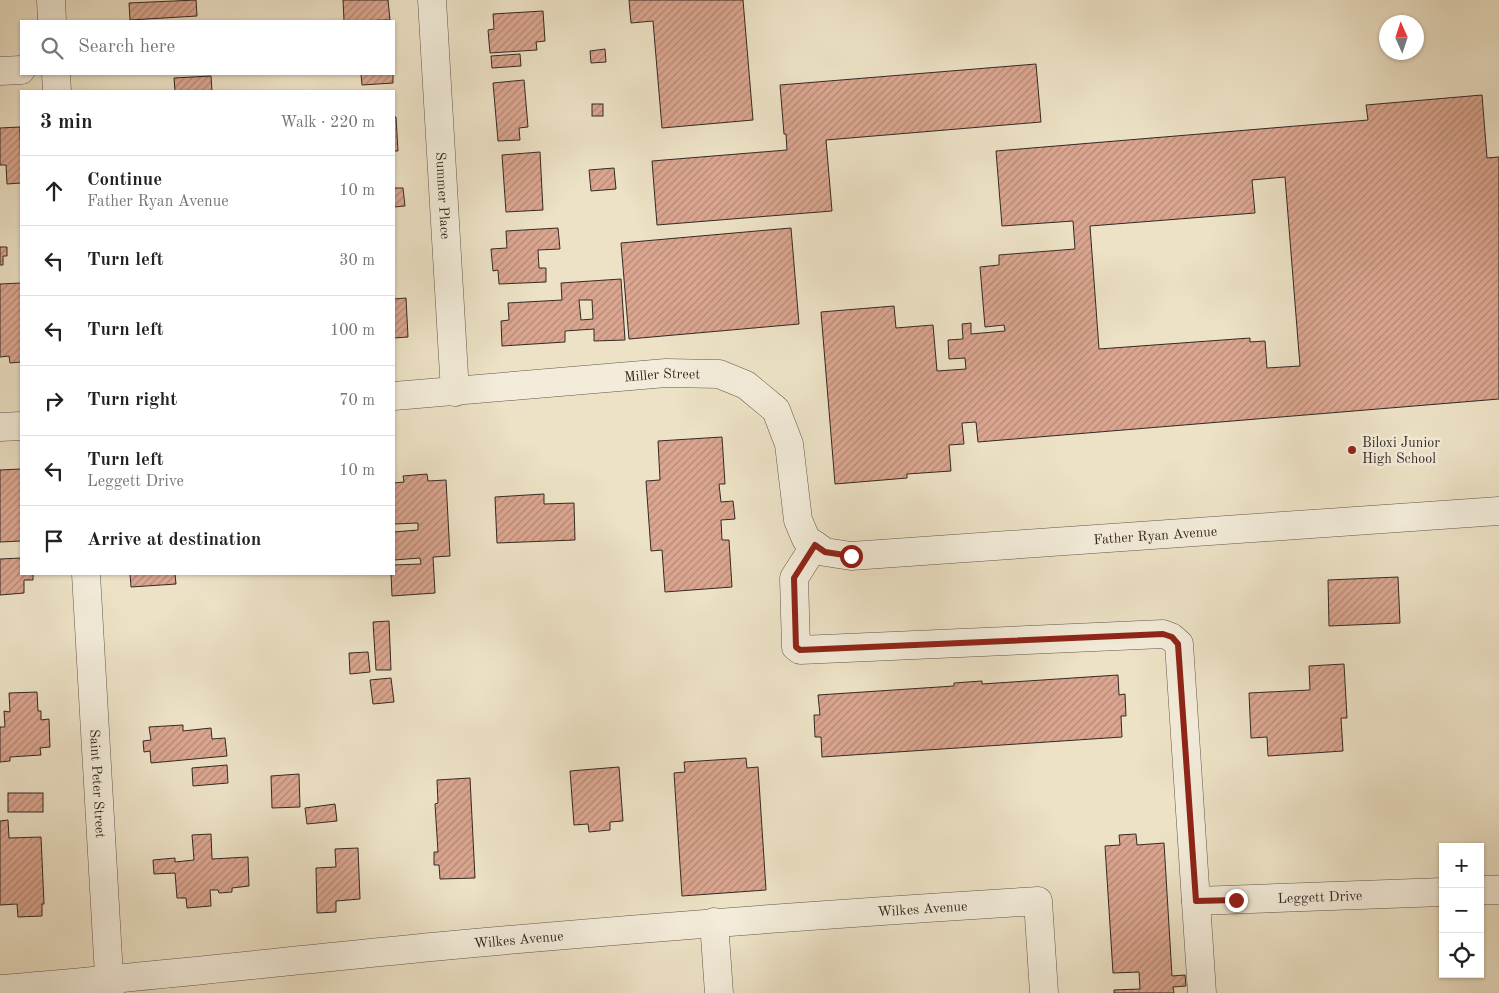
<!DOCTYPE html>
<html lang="en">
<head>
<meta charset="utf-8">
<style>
  body { margin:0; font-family:"Old Standard TT",serif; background:#f2f2f2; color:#222 }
  .controls { position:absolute; right:15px; bottom:15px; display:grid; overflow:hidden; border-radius:0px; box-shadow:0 1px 4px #0004 }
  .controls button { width:45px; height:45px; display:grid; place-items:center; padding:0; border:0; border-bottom:1px solid #e0e0e0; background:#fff; color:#222; font:25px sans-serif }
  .compass { position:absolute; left:1379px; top:15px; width:45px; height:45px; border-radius:50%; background:#fff; box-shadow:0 1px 4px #0004; rotate:357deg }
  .stop { position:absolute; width:15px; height:15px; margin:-11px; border:4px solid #8f2418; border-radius:50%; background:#fff }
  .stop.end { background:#8f2418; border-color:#fff; box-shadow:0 1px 5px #0008 }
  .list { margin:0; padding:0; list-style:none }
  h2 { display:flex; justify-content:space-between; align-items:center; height:65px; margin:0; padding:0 20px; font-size:21px }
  h2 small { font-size:16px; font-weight:400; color:#767676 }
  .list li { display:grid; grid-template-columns:32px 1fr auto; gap:15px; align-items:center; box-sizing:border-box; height:70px; padding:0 20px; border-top:1px solid #e0e0e0 }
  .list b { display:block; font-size:19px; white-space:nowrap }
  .list p { margin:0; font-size:16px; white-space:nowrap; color:#767676 }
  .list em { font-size:16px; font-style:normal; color:#767676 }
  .icon { flex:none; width:28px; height:28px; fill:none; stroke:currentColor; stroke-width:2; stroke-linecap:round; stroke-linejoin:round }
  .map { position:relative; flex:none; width:1499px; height:993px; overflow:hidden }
  .search { position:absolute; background:#fff; box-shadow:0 1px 4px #0004; left:20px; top:20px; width:375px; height:55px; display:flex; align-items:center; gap:12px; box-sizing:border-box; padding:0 18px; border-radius:0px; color:#767676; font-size:19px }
  .panel { position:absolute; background:#fff; box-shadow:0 1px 4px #0004; left:20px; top:90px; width:375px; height:485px; border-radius:0px }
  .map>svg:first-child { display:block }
  .building { fill:url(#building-hatch); stroke:#352822; fill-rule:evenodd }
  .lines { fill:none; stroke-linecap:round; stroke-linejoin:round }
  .minor-casing { stroke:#63564b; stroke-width:29 }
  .minor { stroke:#f3ecda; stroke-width:28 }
  .route { stroke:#8f2418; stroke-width:6 }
  .poi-dot { fill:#8f2418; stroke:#f3ecda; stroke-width:2 }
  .labels { text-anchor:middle; stroke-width:5; stroke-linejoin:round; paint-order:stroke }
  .street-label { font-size:14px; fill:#352822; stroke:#f3ecda }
  .poi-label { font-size:14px; fill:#352822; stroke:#f3ecda; text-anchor:start }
</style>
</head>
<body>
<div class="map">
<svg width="1499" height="993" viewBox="0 0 1499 993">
  <defs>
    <pattern id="building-hatch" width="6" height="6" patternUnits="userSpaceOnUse" patternTransform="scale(1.25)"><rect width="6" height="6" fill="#dba690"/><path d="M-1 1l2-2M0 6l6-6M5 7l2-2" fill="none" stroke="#b28775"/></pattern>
  </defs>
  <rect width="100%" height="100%" fill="#ede2c6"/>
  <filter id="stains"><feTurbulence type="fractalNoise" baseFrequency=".004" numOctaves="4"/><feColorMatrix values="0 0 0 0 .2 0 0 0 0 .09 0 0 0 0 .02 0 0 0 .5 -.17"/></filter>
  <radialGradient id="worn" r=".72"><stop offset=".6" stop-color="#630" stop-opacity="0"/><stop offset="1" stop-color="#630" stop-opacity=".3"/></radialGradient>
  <g class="building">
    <path d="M 196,0 L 197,16 L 130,20 L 129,3 Z"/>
    <path d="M 343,0 L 388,0 L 390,20 L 344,21 Z"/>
    <path d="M 629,0 L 743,0 L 753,120 L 662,128 L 653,21 L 631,23 Z"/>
    <path d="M 543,11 L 545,41 L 536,42 L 537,50 L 490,53 L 488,30 L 494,29 L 493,14 Z"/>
    <path d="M 605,49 L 606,62 L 591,63 L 590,51 Z"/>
    <path d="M 520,54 L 521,66 L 492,68 L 491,56 Z"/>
    <path d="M 1036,64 L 1041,122 L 826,140 L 832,211 L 657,225 L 652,161 L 787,150 L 786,134 L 784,134 L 780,85 Z"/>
    <path d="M 361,74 L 393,74 L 393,83 L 362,85 Z"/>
    <path d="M 211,76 L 212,91 L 175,91 L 174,78 Z"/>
    <path d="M 524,80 L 528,127 L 519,128 L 520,140 L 498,141 L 493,83 Z"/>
    <path d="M 1482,95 L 1487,158 L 1499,157 L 1499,399 L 978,442 L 976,422 L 962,423 L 964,444 L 949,445 L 951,471 L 907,474 L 907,478 L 835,484 L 821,312 L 894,306 L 896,328 L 933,325 L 937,371 L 966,369 L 965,358 L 949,359 L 948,340 L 963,339 L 962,324 L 971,323 L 971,334 L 1005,331 L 1004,325 L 985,327 L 980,267 L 999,265 L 999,255 L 1075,249 L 1073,221 L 1002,226 L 996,151 L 1368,120 L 1366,105 ZM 1285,177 L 1300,366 L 1267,368 L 1265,341 L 1250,342 L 1250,338 L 1099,349 L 1090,226 L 1255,213 L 1252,180 Z"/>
    <rect x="592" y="104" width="11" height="12"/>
    <path d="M 394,117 L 396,117 L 398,151 L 394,151 Z"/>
    <path d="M 20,127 L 21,183 L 7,184 L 6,165 L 0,165 L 0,128 Z"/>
    <path d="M 540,152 L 543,210 L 506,212 L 502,155 Z"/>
    <path d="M 614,168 L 616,189 L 591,191 L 589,170 Z"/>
    <path d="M 394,188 L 403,188 L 405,206 L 394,207 Z"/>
    <path d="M 558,228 L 560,249 L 538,250 L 539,268 L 546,268 L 546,282 L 499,284 L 498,270 L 493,271 L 491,249 L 507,248 L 506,231 Z"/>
    <path d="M 791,228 L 799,324 L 629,339 L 621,243 Z"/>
    <path d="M 0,247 L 7,247 L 7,256 L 3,256 L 3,265 L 0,265 Z"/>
    <path d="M 621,279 L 625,340 L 594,341 L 594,329 L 565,331 L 565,342 L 502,346 L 501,321 L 509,320 L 508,303 L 562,300 L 561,283 ZM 579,300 L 592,300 L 593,319 L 581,320 Z"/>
    <path d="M 21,283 L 21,362 L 10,363 L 9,356 L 0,357 L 0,284 Z"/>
    <path d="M 406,298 L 408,337 L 394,338 L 394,299 Z"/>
    <path d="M 722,437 L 725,484 L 719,484 L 721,502 L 733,501 L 735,519 L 721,520 L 722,540 L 729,540 L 732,587 L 665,592 L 662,550 L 651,551 L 646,481 L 660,480 L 658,441 Z"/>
    <path d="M 21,469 L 21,541 L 0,542 L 0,470 Z"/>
    <path d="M 427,474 L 428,481 L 446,480 L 450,556 L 433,557 L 435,593 L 392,596 L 391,574 L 394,574 L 394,565 L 421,564 L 420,558 L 394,560 L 394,532 L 418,530 L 418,523 L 394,524 L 394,483 L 404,482 L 403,476 Z"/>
    <path d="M 544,494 L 544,504 L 574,503 L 575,540 L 497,543 L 495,497 Z"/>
    <path d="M 21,558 L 21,574 L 33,574 L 33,580 L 24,580 L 24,593 L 0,595 L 0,559 Z"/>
    <path d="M 130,574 L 175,574 L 176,584 L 131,587 Z"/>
    <path d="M 1398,577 L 1400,623 L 1329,626 L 1328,580 Z"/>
    <path d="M 389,621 L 391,670 L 376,670 L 373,622 Z"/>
    <path d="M 368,652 L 370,672 L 350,674 L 349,653 Z"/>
    <path d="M 1344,664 L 1347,718 L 1341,718 L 1343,751 L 1268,756 L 1267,737 L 1251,738 L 1249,693 L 1310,690 L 1309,666 Z"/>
    <path d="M 1118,675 L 1119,695 L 1125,694 L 1126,716 L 1121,716 L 1122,737 L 822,757 L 821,737 L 815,737 L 814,715 L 820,715 L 818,695 L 954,686 L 954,683 L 982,681 L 982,684 Z"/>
    <path d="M 391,678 L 394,702 L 373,704 L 370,680 Z"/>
    <path d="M 37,692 L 38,711 L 41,711 L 41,720 L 49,719 L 50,747 L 40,748 L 41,755 L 10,757 L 10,761 L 0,762 L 0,727 L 5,727 L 4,711 L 10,712 L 9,693 Z"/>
    <path d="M 183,725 L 183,731 L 211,728 L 212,739 L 225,738 L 227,756 L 151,763 L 150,751 L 144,752 L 143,741 L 151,740 L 149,727 Z"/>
    <path d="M 746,758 L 747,768 L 758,767 L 766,890 L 682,896 L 674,773 L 685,772 L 684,762 Z"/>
    <path d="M 227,765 L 228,783 L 193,786 L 192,768 Z"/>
    <path d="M 619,767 L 623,821 L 610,822 L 610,830 L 589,832 L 588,824 L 574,825 L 570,771 Z"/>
    <path d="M 299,774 L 300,807 L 272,808 L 271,776 Z"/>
    <path d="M 470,778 L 475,878 L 440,879 L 439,865 L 434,865 L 434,852 L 438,852 L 435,804 L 438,803 L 437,780 Z"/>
    <rect x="8" y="793" width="35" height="19"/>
    <path d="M 335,804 L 337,821 L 307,824 L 305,808 Z"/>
    <path d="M 8,820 L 9,838 L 41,837 L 44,904 L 42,904 L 42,916 L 18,917 L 17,904 L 0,905 L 0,821 Z"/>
    <path d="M 211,834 L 212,859 L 248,857 L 249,886 L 232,888 L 232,892 L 219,893 L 218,890 L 210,890 L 211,906 L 187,908 L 186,898 L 177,898 L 175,873 L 154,874 L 153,860 L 175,858 L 175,862 L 194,860 L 192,835 Z"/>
    <path d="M 1136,834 L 1137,845 L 1164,843 L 1172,976 L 1185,975 L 1186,986 L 1173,987 L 1174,993 L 1114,993 L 1114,990 L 1140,989 L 1139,972 L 1113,973 L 1105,846 L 1120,845 L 1119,835 Z"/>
    <path d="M 358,848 L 360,899 L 336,901 L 336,912 L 317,913 L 316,868 L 336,867 L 335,849 Z"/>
  </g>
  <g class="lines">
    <g class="minor-casing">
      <g id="minor">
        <path d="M 51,0 L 52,21"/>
        <path id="s1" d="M 432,0 L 455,392"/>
        <path d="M 0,71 L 21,70"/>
        <path d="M 56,74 L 57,91"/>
        <path id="s2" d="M 394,396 L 666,373 L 719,374 L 746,385 L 776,410 L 789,444 L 798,520 L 806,539 L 825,552 L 851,556 L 1499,511"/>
        <path d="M 0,427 L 21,426"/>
        <path d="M 815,545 L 794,578 L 796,647 L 800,650 L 1163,634 L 1171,637 L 1179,644 L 1202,993"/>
        <path id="s3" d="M 86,574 L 110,993"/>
        <path d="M 1480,890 L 1499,890"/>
        <path id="s4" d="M 1196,901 L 1443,892"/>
        <path d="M 714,922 L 719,993"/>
        <path id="s5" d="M 0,989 C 151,977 302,959 453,945 C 648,927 843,913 1038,901 L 1044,993"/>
      </g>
    </g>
    <use href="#minor" class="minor"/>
  </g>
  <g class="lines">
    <path class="route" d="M 851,556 L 825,552 L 815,545 L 794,578 L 796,647 L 800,650 L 1163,634 L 1172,637 L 1178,644 L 1196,901 L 1236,900"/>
  </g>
  <circle class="poi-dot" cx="1352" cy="450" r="5"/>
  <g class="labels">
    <g class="street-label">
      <text dy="5" stroke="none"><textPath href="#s1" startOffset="196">Summer Place</textPath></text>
      <text dy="5" stroke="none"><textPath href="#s2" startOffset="269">Miller Street</textPath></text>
      <text dy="5" stroke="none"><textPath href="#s2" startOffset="882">Father Ryan Avenue</textPath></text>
      <text dy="5" stroke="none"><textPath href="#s3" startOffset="210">Saint Peter Street</textPath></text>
      <text dy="5" stroke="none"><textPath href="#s4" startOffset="124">Leggett Drive</textPath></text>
      <text dy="5" stroke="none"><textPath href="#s5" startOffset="926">Wilkes Avenue</textPath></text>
      <text dy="5" stroke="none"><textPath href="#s5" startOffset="521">Wilkes Avenue</textPath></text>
    </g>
    <g class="poi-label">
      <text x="1362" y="447">Biloxi Junior<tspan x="1362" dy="16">High School</tspan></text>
    </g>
  </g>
  <rect width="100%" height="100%" filter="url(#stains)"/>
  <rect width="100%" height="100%" fill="url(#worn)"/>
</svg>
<div class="controls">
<button>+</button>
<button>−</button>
<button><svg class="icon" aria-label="locate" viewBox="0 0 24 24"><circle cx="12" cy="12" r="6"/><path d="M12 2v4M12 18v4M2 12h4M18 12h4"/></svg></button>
</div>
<svg class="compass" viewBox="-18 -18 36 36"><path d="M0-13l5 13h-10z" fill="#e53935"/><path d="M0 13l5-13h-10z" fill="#767676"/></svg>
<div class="stop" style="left:851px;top:556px"></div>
<div class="stop end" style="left:1236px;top:900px"></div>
<div class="search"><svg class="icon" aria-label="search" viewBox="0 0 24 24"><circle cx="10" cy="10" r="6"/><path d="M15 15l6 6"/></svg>Search here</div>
<section class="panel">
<h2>3 min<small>Walk · 220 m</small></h2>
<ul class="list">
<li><svg class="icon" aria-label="ahead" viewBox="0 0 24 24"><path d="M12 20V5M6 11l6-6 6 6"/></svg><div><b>Continue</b><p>Father Ryan Avenue</p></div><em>10 m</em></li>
<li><svg class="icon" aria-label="left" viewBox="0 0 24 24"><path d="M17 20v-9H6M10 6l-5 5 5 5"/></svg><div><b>Turn left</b></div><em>30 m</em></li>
<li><svg class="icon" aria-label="left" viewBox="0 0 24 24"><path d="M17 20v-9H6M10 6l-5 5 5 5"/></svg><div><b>Turn left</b></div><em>100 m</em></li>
<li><svg class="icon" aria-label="right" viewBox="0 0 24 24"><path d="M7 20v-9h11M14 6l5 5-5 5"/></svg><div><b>Turn right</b></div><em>70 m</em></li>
<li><svg class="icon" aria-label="left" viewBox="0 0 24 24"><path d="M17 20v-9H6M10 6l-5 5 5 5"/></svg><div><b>Turn left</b><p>Leggett Drive</p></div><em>10 m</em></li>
<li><svg class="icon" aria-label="arrive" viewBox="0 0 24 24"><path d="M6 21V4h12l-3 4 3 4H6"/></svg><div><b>Arrive at destination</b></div></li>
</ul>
</section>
</div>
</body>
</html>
